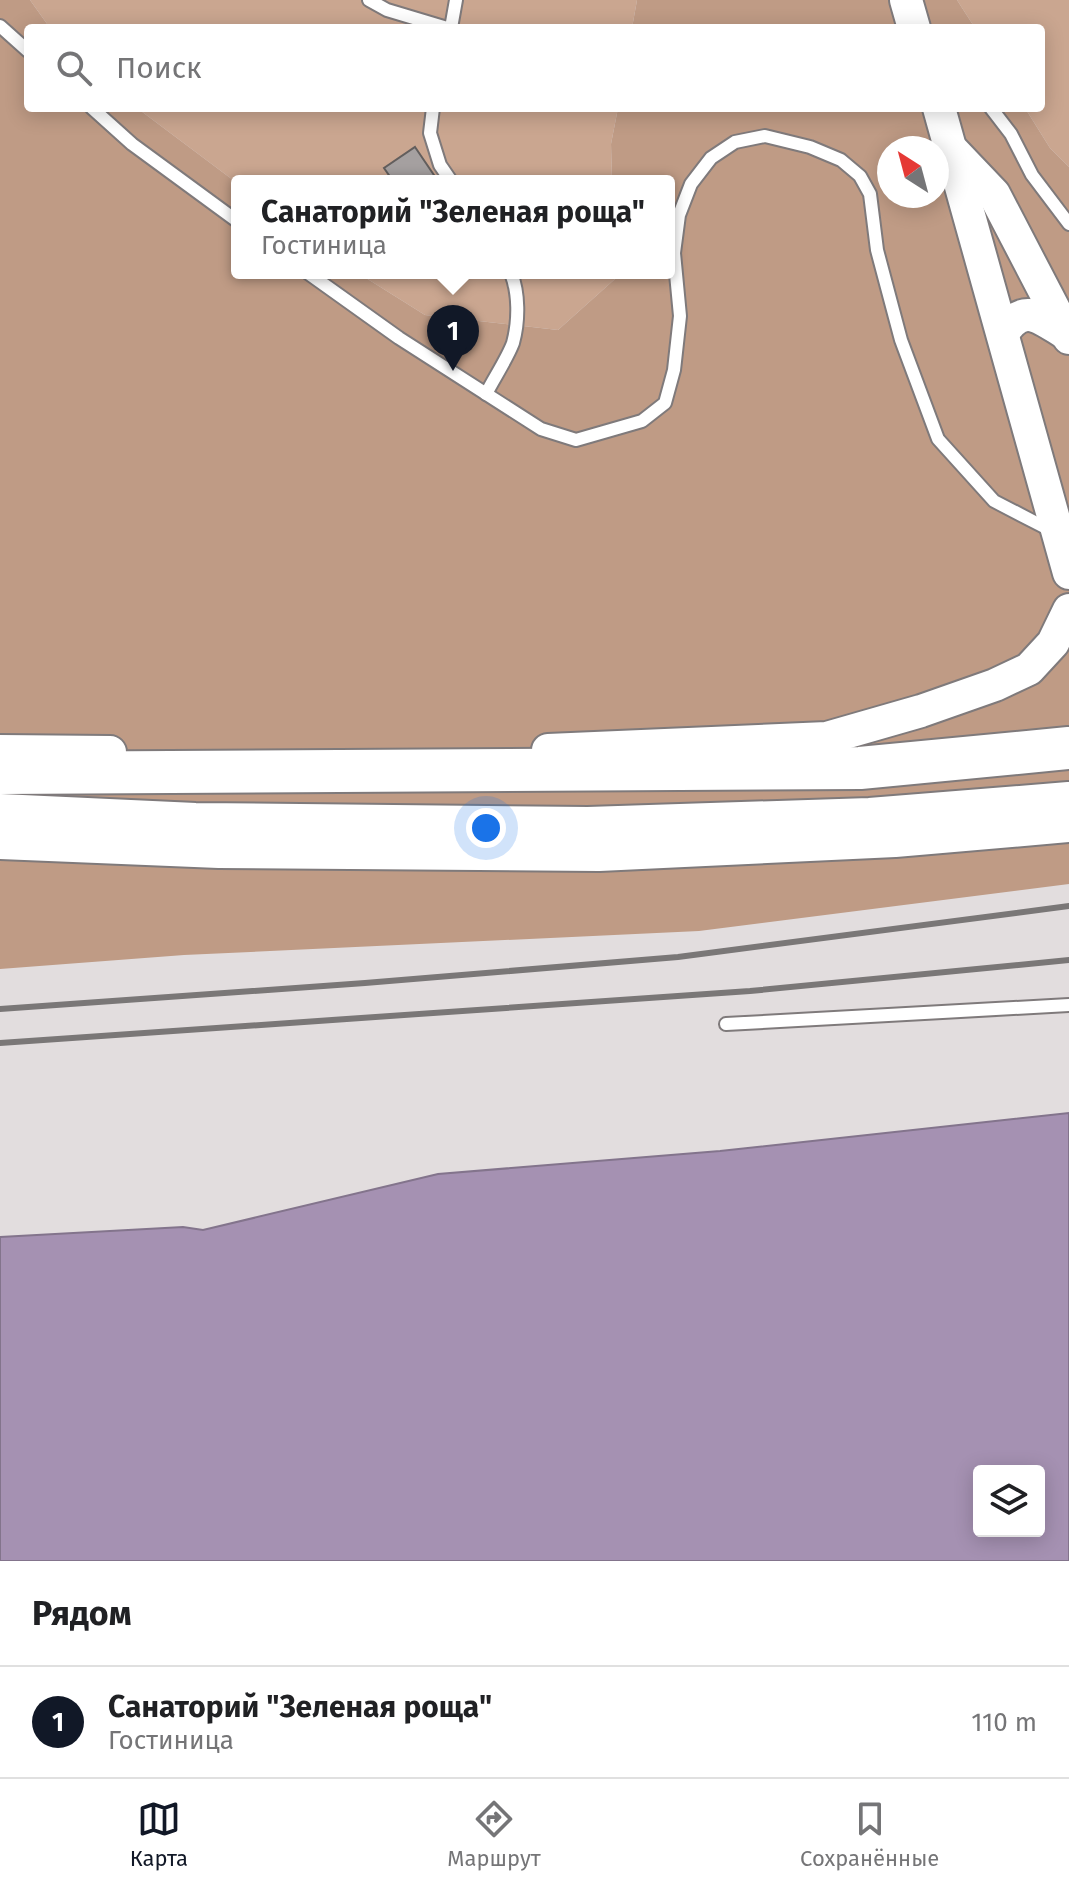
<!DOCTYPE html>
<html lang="ru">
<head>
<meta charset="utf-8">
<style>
  body { margin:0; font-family:"Fira Sans",sans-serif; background:#f2f2f2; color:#202124 }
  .controls { position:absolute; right:24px; bottom:24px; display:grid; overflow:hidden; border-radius:8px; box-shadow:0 4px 20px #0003 }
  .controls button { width:72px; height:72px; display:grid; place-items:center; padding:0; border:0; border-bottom:2px solid #e0e0e0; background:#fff; color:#202124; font:40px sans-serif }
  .compass { position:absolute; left:877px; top:136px; width:72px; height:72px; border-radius:50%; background:#fff; box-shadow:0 4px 20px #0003; rotate:324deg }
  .you { position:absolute; left:486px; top:828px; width:28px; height:28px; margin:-20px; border:6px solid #fff; border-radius:50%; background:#1a73e8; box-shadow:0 0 0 12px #1a73e833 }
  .badge { display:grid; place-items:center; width:52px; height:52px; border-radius:50%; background:#111827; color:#fff; font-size:26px; font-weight:700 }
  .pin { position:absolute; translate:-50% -66px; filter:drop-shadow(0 2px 4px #0008) }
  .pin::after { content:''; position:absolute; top:42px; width:28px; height:24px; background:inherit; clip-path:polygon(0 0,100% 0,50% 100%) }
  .popup { position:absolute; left:231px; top:175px; width:444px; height:104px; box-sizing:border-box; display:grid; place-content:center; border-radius:8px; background:#fff; filter:drop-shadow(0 2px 6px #0005); font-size:26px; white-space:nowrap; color:#757577 }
  .popup b { font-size:30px; color:#202124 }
  .popup::after { content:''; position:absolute; left:50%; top:100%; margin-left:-16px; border:16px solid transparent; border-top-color:#fff }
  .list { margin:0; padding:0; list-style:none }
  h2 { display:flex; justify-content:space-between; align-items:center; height:104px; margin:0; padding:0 32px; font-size:34px }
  h2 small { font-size:26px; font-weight:400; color:#757577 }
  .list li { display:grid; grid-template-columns:52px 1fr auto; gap:24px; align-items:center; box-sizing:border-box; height:112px; padding:0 32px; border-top:2px solid #e0e0e0 }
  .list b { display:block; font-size:30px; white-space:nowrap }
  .list p { margin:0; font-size:26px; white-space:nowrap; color:#757577 }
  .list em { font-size:26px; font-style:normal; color:#757577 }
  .icon { flex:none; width:44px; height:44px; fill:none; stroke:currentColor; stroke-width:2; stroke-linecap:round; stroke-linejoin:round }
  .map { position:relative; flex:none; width:1069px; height:1561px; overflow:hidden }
  .search { position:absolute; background:#fff; box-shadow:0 4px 20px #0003; left:24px; right:24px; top:24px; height:88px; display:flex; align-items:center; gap:20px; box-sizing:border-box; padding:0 28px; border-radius:8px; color:#757577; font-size:30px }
  .sheet { height:216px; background:#fff }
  nav { display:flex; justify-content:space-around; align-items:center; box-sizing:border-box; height:112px; border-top:2px solid #e0e0e0; background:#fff; font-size:22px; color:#757577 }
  nav a { display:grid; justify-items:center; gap:4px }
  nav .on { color:#111827 }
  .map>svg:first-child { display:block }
  .green { fill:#caa690 }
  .forest { fill:#bf9b85; fill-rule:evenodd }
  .water { fill:#a591b2; stroke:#83748c; stroke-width:2; fill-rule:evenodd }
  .building { fill:#a5a0a0; stroke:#625e5d; stroke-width:2 }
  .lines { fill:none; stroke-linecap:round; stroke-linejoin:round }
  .service-casing { stroke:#7f7a7b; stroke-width:16 }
  .tertiary-casing { stroke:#7f7a7b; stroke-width:36 }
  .primary-casing { stroke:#7f7a7b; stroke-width:46 }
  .service { stroke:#fff; stroke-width:12 }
  .tertiary { stroke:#fff; stroke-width:32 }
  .primary { stroke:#fff; stroke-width:42 }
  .rail { stroke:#7a7777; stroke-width:6 }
</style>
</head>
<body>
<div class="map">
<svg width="1069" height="1561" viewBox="0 0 1069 1561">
  <rect width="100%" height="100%" fill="#e2ddde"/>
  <g class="green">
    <path d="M 30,0 L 637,0 L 632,28 L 50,28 Z"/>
    <path d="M 957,0 L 1069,0 L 1069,167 L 1050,148 L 1025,108 L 1041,108 L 1041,28 L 975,28 Z"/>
    <path d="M 137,108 L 618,108 L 611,144 L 612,181 L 237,181 L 237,183 Z"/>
    <path d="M 358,273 L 615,273 L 615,279 L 558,330 L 425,315 Z"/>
  </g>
  <g class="forest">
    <path d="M 0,0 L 30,0 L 50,28 L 28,28 L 28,108 L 137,108 L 237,183 L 237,273 L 358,273 L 425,315 L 558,330 L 615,279 L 615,273 L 669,273 L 669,181 L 612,181 L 611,144 L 618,108 L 1025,108 L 1050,148 L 1069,167 L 1069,884 L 699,931 L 184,955 L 0,969 ZM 889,148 L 937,148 L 937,196 L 889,196 Z"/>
    <path d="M 637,0 L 957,0 L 975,28 L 632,28 Z"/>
  </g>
  <path class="water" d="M 1069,1113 L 1069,1561 L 0,1561 L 0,1237 L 183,1227 L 203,1230 L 438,1174 L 720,1151 ZM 979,1471 L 1039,1471 L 1039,1531 L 979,1531 Z"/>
  <path class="building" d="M 415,147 L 438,181 L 393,181 L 384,168 Z"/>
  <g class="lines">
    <g class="service-casing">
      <g id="service">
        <path d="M 369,0 L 387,10 L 447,28"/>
        <path d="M 0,26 L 28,51"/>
        <path d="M 451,28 L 456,0"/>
        <path d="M 92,108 L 132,144 L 237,221"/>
        <path d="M 433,108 L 430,133 L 440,165 L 451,181"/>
        <path d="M 991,108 L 1011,134 L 1032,175 L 1069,224"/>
        <path d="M 308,273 L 399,338 L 541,429 L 576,440 L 642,421 L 665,403 L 674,370 L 680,316 L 674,253 L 679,215 L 691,184 L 711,158 L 735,142 L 765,136 L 810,147 L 841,160 L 860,176 L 870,194 L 877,250 L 901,340 L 938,439 L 994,501 L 1052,531"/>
        <path d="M 486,394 C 494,378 507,359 513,343 C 519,321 519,293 511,273"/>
        <path d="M 726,1024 L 1069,1005"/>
      </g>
    </g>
    <g class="tertiary-casing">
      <g id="tertiary">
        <path d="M 906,0 L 914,28"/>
        <path d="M 939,108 L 1069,573"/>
        <path d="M 954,152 L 994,194 L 1069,338"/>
        <path d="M 1003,333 C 1024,302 1039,317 1065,333"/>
        <path d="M 548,750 L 827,738 L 921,711 L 995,685 L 1029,669 L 1053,643 L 1069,610"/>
        <path d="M 0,751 L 110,752"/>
        <path d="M 0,843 L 219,852 L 599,855 L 895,841 L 1069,826"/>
      </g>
    </g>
    <g class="primary-casing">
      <g id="primary">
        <path d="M 0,773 L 860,768 L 1069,748"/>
        <path d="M 0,815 L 195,824 L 588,828 L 870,819 L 1069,803"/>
      </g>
    </g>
    <use href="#service" class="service"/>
    <use href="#tertiary" class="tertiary"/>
    <use href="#primary" class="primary"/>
    <g class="rail">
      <path d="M 0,1009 L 365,983 L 678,957 L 1069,906"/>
      <path d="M 0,1043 L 750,991 L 1069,960"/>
    </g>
  </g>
</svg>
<div class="controls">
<button><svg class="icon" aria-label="layers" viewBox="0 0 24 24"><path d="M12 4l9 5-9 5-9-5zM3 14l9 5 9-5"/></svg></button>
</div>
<svg class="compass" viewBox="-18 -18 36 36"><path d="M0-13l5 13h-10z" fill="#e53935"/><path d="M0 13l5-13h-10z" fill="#757577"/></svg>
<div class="you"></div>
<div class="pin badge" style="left:453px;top:371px">1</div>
<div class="popup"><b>Санаторий &quot;Зеленая роща&quot;</b>Гостиница</div>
<div class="search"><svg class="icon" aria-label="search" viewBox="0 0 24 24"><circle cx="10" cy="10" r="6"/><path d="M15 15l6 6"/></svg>Поиск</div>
</div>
<section class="sheet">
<h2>Рядом<small></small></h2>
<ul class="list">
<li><span class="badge">1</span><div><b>Санаторий &quot;Зеленая роща&quot;</b><p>Гостиница</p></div><em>110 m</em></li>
</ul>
</section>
<nav>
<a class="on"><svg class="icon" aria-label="map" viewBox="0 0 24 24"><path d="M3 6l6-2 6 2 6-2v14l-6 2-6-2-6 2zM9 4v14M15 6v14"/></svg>Карта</a>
<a><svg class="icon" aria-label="directions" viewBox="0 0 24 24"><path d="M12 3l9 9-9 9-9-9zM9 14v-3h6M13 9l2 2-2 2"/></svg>Маршрут</a>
<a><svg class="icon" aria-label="saved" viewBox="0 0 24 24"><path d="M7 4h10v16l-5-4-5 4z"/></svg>Сохранённые</a>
</nav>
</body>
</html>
